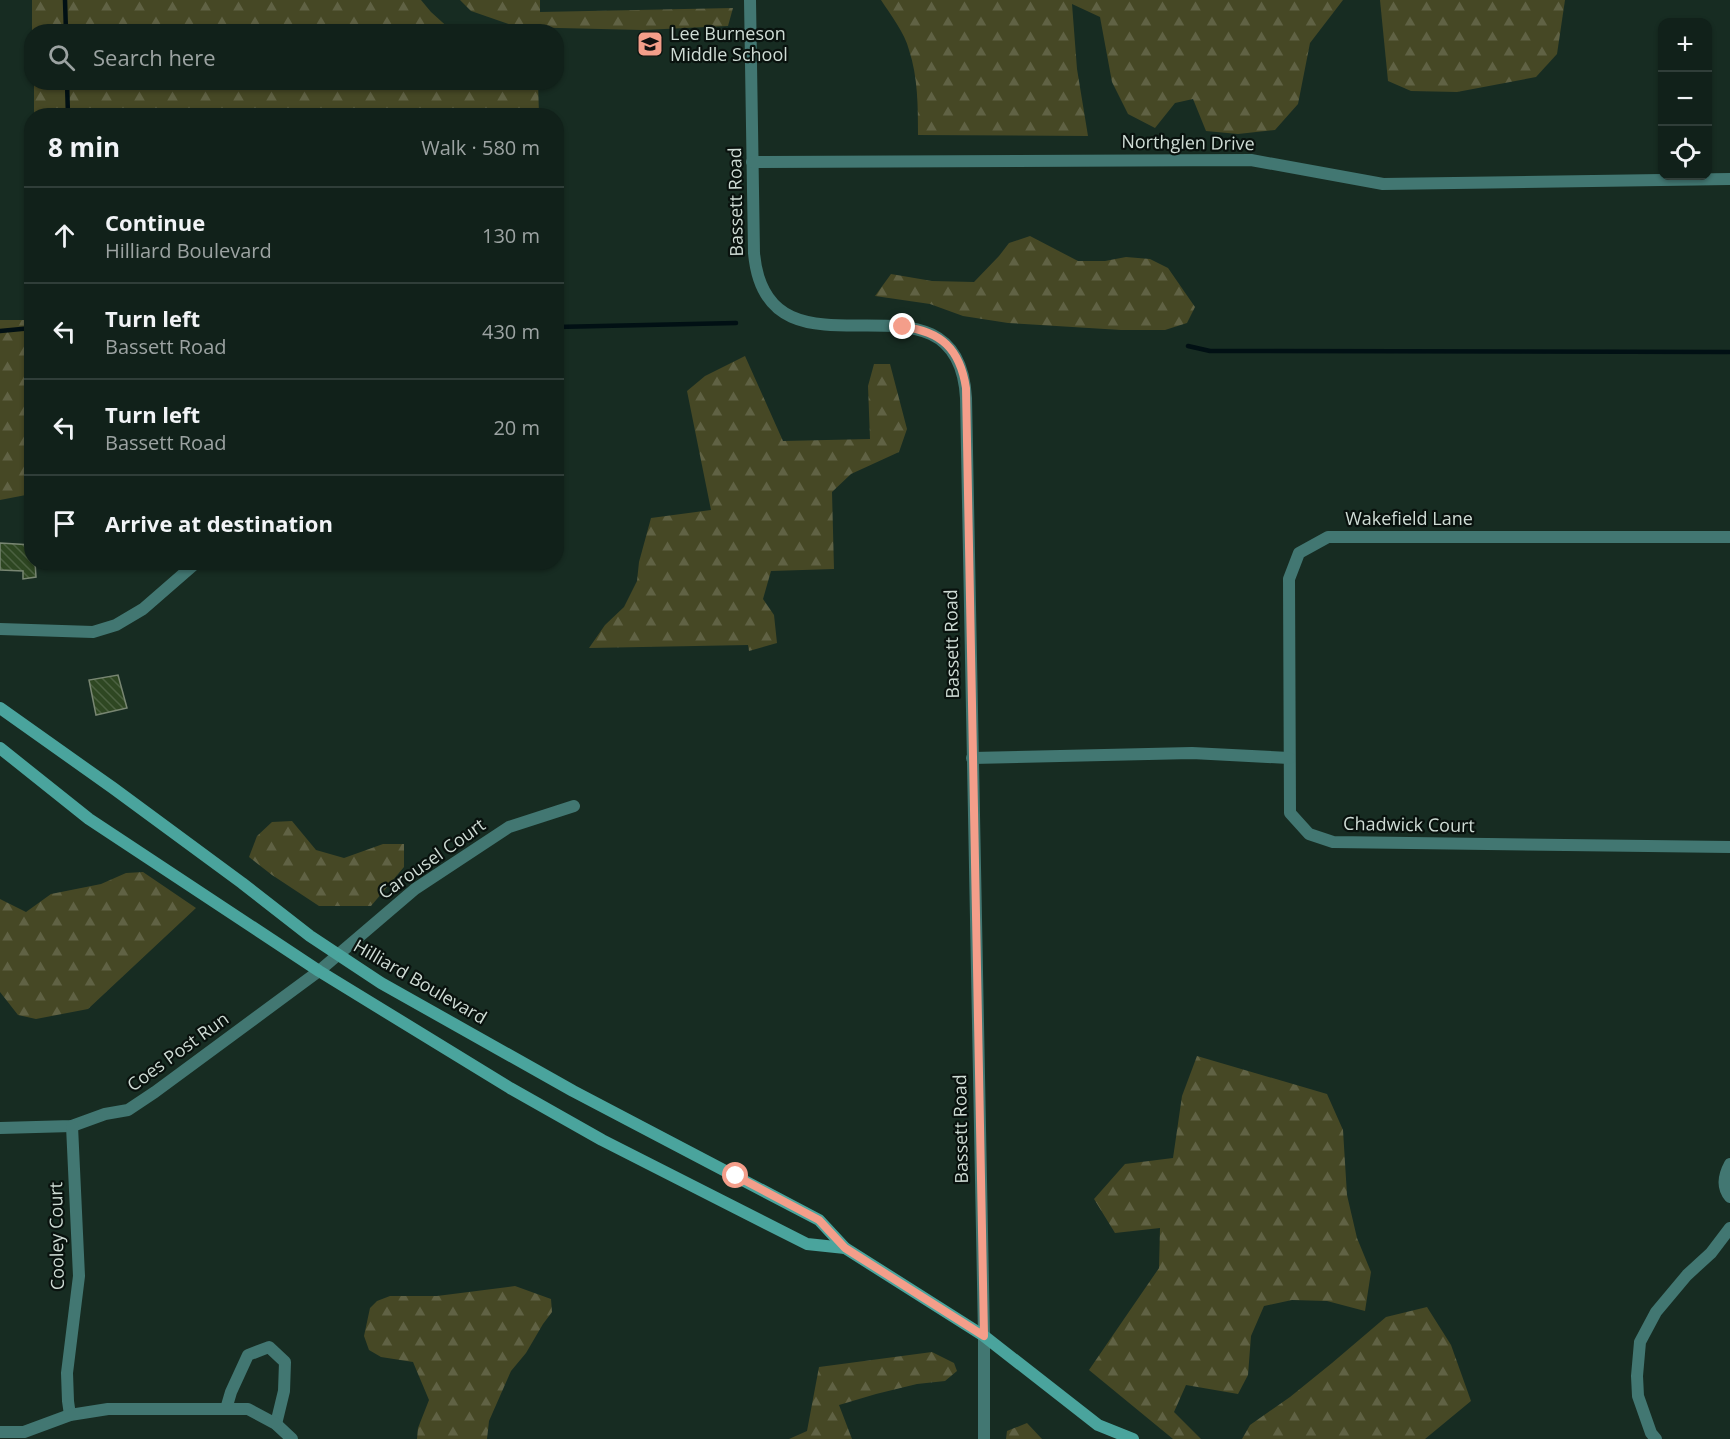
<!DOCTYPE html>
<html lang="en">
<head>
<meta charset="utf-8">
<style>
  body { margin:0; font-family:"Open Sans",sans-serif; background:#1e2e27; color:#f1f3f6 }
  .controls { position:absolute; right:18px; top:18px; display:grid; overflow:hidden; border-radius:12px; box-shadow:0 2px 4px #0004 }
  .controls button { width:54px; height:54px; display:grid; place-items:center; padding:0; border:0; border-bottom:2px solid #303e39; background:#11211a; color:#f1f3f6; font:30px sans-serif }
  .stop { position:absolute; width:18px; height:18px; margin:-14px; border:4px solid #f49e8a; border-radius:50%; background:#fff }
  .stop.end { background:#f49e8a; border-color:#fff; box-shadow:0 2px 6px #0008 }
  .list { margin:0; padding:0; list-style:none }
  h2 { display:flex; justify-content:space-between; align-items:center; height:78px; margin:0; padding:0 24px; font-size:26px }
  h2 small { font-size:20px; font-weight:400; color:#9ca3a2 }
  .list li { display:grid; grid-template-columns:39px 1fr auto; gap:18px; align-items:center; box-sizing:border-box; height:96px; padding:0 24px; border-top:2px solid #303e39 }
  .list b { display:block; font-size:22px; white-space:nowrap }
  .list p { margin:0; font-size:20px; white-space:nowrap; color:#9ca3a2 }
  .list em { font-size:20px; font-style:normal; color:#9ca3a2 }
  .icon { flex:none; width:33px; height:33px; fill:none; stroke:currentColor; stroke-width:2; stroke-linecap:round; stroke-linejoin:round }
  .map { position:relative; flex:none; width:1730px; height:1439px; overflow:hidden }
  .search { position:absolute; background:#11211a; box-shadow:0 2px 4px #0004; left:24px; top:24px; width:540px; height:66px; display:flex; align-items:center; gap:15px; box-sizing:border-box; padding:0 21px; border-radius:24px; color:#9ca3a2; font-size:22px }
  .panel { position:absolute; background:#11211a; box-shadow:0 2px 4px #0004; left:24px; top:108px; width:540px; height:462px; border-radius:24px }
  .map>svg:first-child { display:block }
  .forest { fill:url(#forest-firs) }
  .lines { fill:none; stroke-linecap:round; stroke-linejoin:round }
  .stream { stroke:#011014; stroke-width:4.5 }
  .building { fill:url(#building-back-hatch); stroke:#788672; stroke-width:1.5 }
  .street { stroke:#427772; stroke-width:12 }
  .secondary { stroke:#4aa49d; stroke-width:12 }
  .route { stroke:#f49e8a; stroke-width:8 }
  .labels { text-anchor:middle; stroke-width:4.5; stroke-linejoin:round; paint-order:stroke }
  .poi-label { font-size:18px; fill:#cfdcd5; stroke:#09120e; text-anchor:start }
  .street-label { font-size:18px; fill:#cfdcd5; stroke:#09120e }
</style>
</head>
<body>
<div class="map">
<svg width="1730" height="1439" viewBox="0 0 1730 1439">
  <defs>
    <pattern id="forest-firs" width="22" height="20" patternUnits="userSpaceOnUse" patternTransform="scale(1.5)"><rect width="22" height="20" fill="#464825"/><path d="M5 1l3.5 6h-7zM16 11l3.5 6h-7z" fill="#606244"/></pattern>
    <pattern id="building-back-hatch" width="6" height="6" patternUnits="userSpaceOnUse" patternTransform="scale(1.5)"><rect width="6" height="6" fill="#2e4722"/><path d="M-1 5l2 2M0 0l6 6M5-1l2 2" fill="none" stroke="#4b6141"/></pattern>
  </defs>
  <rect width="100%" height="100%" fill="#172c22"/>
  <g class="forest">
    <path d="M 32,0 L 421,0 L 431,12 L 452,31 L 32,31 Z"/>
    <path d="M 460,0 L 540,0 L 540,12 L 733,8 L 728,26 L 643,30 L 517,27 L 471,11 Z"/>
    <path d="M 881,0 L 1343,0 L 1310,43 L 1298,104 L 1275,130 L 1238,134 L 1206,131 L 1193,99 L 1175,103 L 1155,128 L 1128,114 L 1112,82 L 1100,17 L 1072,4 L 1077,69 L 1088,136 L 918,135 C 918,107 918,77 909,50 C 905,33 890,14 881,0 Z"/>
    <path d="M 1380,0 L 1565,0 L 1557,54 L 1536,77 L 1457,92 L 1411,91 L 1388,81 Z"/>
    <path d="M 34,83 L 538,83 L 539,115 L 34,115 Z"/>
    <path d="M 1030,236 L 1078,261 L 1105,261 L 1126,257 L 1150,259 L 1168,268 L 1195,307 L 1187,323 L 1165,330 L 1121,330 L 1008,323 L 963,316 L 930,304 L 875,296 L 891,274 L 932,281 L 974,282 L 999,256 L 1009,243 Z"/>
    <path d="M 0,320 L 32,320 L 31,494 L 0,500 Z"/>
    <path d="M 745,356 L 783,441 L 870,439 L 868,386 L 874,364 L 890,364 L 907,429 L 899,452 L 851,474 L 832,492 L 834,569 L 771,571 L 763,599 L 774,615 L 777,643 L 749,651 L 748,645 L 589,648 L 605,625 L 624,607 L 637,581 L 639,562 L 651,518 L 711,510 L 687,391 L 705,376 Z"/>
    <path d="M 292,821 L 316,850 L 344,858 L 383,844 L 404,844 L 404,867 L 371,906 L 319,906 L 272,875 L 249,857 L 257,836 L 272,822 Z"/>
    <path d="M 143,872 L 196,908 L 88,1009 L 36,1019 L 18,1015 L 0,992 L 0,899 L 26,912 L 51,894 L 101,884 L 126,873 Z"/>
    <path d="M 1197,1056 L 1327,1094 L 1343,1130 L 1347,1195 L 1357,1238 L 1371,1272 L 1365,1311 L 1327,1301 L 1292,1300 L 1264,1306 L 1251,1336 L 1248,1375 L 1238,1394 L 1186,1385 L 1174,1412 L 1201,1439 L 1173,1439 L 1089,1370 L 1159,1268 L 1160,1228 L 1115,1233 L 1094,1199 L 1125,1164 L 1173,1158 L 1182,1096 Z"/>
    <path d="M 515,1286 L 551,1299 L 552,1312 L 543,1324 L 526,1353 L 511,1371 L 489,1421 L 487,1439 L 417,1439 L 418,1428 L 429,1400 L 413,1362 L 381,1357 L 369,1350 L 364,1336 L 370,1308 L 377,1301 L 390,1296 L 437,1296 Z"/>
    <path d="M 1427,1307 L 1451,1345 L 1471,1401 L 1425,1439 L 1242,1439 L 1250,1425 L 1290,1397 L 1332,1363 L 1386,1317 Z"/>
    <path d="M 932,1352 L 954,1363 L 957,1371 L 945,1381 L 917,1384 L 876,1394 L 839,1405 L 852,1439 L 789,1439 L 807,1431 L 819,1367 Z"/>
    <path d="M 1027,1423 L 1042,1439 L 1006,1439 L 1007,1431 Z"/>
  </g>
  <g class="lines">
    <g class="stream">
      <path d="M 65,0 L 66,32"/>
      <path d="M 67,82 L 68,116"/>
      <path d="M 556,327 L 736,323"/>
      <path d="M 0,331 L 32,328"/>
      <path d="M 1188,346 L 1210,351 L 1730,352"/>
    </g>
  </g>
  <g class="building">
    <path d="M 0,543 L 32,545 L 32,562 L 35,562 L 36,577 L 23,579 L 23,571 L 0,570 Z"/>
    <path d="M 118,675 L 127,708 L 96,715 L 89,680 Z"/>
  </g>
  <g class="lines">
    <g class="street">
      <path d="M 750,0 L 754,253 C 767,399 958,252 966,398 L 984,1336 L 984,1439"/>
      <path d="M 752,162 L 1251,160 L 1383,184 L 1730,179"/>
      <path d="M 1730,537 L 1328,537 L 1299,553 L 1289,579 L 1290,813 L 1309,834 L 1333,842 L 1730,847"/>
      <path d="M 0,629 L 93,632 L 116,625 L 143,609 L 197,562"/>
      <path d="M 972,758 L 1192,753 L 1289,758"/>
      <path d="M 0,1128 L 72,1126 L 105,1114 L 128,1110 L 155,1092 L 319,971 L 415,889 L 509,827 L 574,806"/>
      <path d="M 1730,1164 C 1724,1175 1721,1186 1730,1197"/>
      <path d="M 226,1409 L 231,1392 L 248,1355 L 269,1347 L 285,1362 L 284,1391 L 276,1424"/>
      <path d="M 70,1415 L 68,1401 L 67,1373 L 79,1276 L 72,1126"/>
      <path d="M 0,1432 L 24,1432 L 70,1415 L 108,1409 L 248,1409 L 276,1424 L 292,1439"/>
      <path d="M 1656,1439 L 1651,1433 L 1638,1396 L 1637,1376 L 1640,1342 L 1656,1312 L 1687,1275 L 1711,1253 L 1730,1228"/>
    </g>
    <g class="secondary">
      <path d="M 0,708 L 113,788 L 242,883 L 310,936 L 381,983 L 573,1091 L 819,1220 L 845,1248 L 984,1336 L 1098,1425 L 1133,1439"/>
      <path d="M 0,748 L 89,819 L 319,971 L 510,1088 L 602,1140 L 807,1244 L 845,1248"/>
    </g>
  </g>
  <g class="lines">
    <path class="route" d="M 736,1176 L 819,1220 L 845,1248 L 984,1336 L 966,388 C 960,349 941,331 903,327"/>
  </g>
  <defs>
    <g id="school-square" transform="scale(1.35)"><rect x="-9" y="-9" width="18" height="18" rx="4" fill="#f49e8a" stroke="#09120e"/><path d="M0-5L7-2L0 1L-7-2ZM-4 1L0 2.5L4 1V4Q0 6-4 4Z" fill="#111"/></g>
  </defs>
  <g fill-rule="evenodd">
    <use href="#school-square" x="650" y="44"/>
  </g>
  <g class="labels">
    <g class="poi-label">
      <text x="670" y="40">Lee Burneson<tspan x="670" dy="21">Middle School</tspan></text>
    </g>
    <g class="street-label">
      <text transform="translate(1188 143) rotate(1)" y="6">Northglen Drive</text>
      <text transform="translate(736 202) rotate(-91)" y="6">Bassett Road</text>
      <text x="1409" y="525">Wakefield Lane</text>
      <text transform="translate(952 644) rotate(-91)" y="6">Bassett Road</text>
      <text transform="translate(1409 825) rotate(1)" y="6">Chadwick Court</text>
      <text transform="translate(432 859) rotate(-35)" y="6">Carousel Court</text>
      <text transform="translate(420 982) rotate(30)" y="6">Hilliard Boulevard</text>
      <text transform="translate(178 1052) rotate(-36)" y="6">Coes Post Run</text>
      <text transform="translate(961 1129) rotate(-91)" y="6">Bassett Road</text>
      <text transform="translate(57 1236) rotate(-91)" y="6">Cooley Court</text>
    </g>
  </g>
</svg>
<div class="controls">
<button>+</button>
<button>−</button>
<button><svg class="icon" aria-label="locate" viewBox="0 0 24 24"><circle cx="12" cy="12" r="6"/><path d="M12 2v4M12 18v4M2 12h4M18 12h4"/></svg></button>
</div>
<div class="stop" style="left:736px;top:1176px"></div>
<div class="stop end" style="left:903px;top:327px"></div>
<div class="search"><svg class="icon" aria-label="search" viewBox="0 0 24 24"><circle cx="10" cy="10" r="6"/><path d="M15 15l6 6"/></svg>Search here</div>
<section class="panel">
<h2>8 min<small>Walk · 580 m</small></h2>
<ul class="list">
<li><svg class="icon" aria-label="ahead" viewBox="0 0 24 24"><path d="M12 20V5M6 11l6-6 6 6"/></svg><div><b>Continue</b><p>Hilliard Boulevard</p></div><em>130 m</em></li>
<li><svg class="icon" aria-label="left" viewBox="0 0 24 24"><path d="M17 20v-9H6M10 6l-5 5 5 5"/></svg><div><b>Turn left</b><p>Bassett Road</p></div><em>430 m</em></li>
<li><svg class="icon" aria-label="left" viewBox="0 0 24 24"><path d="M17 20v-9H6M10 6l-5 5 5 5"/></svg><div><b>Turn left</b><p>Bassett Road</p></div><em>20 m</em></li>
<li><svg class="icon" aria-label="arrive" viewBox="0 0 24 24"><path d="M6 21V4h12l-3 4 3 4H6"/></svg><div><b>Arrive at destination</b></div></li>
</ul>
</section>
</div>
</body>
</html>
